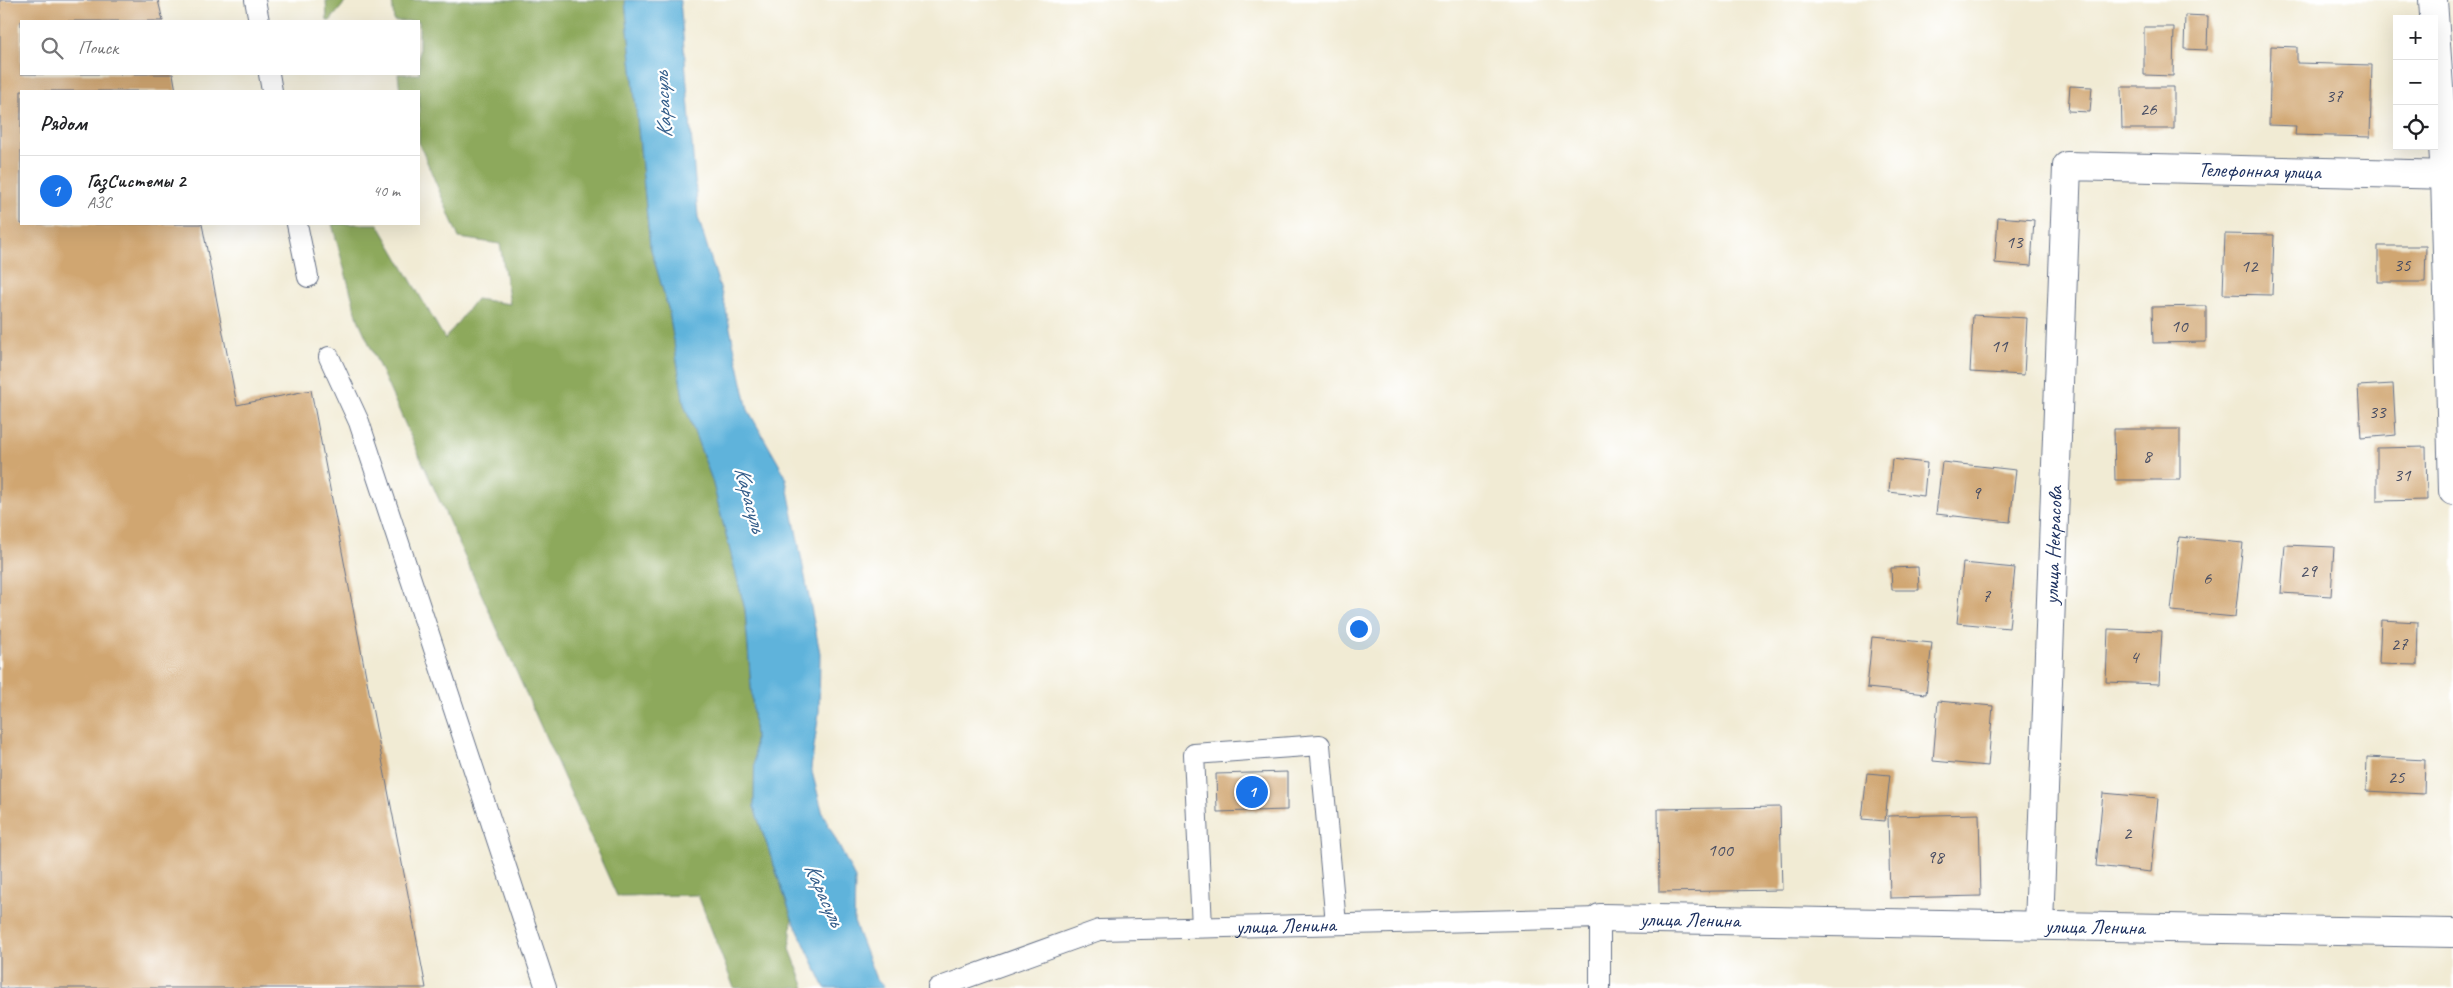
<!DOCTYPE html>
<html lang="ru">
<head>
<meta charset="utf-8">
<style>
  body { margin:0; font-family:Caveat,sans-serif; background:#f6f6f6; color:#202124 }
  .controls { position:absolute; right:15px; top:15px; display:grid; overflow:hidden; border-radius:0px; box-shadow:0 5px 20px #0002 }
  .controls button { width:45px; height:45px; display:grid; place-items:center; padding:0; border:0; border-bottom:1px solid #e0e0e0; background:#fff; color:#202124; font:25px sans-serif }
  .you { position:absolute; left:1358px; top:628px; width:18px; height:18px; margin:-12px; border:4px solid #fff; border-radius:50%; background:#1a73e8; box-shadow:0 0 0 8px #1a73e833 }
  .badge { display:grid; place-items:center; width:32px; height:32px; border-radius:50%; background:#1a73e8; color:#fff; font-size:16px; font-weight:700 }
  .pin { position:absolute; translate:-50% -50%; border:2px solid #fff; box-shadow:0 1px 5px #0006 }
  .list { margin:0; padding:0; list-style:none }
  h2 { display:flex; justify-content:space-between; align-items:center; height:65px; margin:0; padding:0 20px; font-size:21px }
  h2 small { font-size:16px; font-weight:400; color:#757577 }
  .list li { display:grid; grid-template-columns:32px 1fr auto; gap:15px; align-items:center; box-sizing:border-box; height:70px; padding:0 20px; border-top:1px solid #e0e0e0 }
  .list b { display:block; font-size:19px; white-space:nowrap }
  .list p { margin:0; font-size:16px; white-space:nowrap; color:#757577 }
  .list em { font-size:16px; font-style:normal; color:#757577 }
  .icon { flex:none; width:28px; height:28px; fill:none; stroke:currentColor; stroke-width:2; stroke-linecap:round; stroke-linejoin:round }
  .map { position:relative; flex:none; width:2453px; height:988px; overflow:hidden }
  .search { position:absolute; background:#fff; box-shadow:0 5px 20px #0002; left:20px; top:20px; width:400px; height:55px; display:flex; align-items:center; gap:12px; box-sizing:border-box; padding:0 18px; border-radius:0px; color:#757577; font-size:19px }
  .panel { position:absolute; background:#fff; box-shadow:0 5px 20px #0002; left:20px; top:90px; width:400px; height:135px; border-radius:0px }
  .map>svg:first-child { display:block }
  .forest { fill:#8da95b; stroke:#546c5c }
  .water { fill:#5fb3db; stroke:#3d719c }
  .building { fill:#d0a671 }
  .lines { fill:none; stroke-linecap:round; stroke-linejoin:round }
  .lane-casing { stroke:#667187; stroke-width:22 }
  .street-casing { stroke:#667187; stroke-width:30 }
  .lane { stroke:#fff; stroke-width:20 }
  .street { stroke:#fff; stroke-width:28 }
  .labels { text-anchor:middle; stroke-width:4.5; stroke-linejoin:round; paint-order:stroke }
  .number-label { font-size:19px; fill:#484d63 }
  .street-label { font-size:21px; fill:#1b2f5e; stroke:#fff }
  .water-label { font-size:22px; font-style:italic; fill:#335d8a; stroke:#fff }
</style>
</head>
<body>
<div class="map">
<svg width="2453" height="988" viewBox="0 0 2453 988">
  <rect width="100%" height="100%" fill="#fff"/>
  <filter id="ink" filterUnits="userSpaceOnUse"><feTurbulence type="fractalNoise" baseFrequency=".02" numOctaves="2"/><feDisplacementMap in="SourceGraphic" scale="10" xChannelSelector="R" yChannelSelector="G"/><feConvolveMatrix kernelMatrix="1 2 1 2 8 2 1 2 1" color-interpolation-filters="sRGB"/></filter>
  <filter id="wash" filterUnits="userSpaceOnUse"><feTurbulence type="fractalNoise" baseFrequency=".0096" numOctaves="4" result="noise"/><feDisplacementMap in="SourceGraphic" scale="20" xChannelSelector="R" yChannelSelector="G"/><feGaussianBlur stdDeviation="1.12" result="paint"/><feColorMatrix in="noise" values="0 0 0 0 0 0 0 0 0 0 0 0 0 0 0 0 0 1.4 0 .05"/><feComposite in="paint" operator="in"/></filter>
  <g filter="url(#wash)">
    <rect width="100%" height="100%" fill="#f1ebd4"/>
    <g class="forest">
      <path d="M 326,0 L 347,0 L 330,21 L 327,21 Z"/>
      <path d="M 392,0 L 625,0 L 650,246 L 669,311 L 684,404 L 712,480 L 745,609 L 755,737 L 754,807 L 792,918 L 790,949 L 805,988 L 734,988 L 698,895 L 617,896 L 358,319 L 332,224 L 378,224 L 445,339 L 476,299 L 510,304 L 500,244 L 459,238 L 419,143 L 419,91 L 400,91 L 398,74 L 419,74 L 419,21 L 394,21 Z"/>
    </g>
    <path class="water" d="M 625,0 L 680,0 L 698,217 L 724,301 L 748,410 L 785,475 L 820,653 L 819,712 L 811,768 L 823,814 L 855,878 L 854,922 L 876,979 L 885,988 L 825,988 L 792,918 L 754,807 L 755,737 L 745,609 L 712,480 L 684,404 L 669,311 L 650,246 Z"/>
    <g id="blocks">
      <g class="building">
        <path d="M 0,0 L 158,0 L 163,21 L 21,21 L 21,74 L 173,74 L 176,91 L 21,91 L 21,224 L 202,224 L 237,405 L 311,390 L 426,988 L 0,988 Z"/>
        <path d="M 2185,15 L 2208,16 L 2207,50 L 2184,49 Z"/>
        <path d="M 2144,27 L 2174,27 L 2173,76 L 2144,75 Z"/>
        <path d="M 2271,46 L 2297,47 L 2297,63 L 2372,65 L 2370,137 L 2295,135 L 2296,126 L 2269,125 Z"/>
        <path d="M 2070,86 L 2092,87 L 2090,112 L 2068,111 Z"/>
        <path d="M 2121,87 L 2174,87 L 2174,129 L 2122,129 Z"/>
        <path d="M 1998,217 L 2034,220 L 2031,266 L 1995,263 Z"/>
        <path d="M 2225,234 L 2274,235 L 2272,295 L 2223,294 Z"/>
        <path d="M 2378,246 L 2426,246 L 2425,282 L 2378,282 Z"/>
        <path d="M 2206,306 L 2206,342 L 2153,343 L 2152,307 Z"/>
        <path d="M 1973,315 L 2027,318 L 2024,375 L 1970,372 Z"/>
        <path d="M 2393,384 L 2396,435 L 2361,438 L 2358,386 Z"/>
        <path d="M 2114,429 L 2180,429 L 2180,480 L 2115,480 Z"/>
        <path d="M 2426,447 L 2427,500 L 2377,501 L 2377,448 Z"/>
        <path d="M 1892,459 L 1927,463 L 1924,496 L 1889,492 Z"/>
        <path d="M 1942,462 L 2016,470 L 2010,522 L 1936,514 Z"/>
        <path d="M 2179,537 L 2243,543 L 2235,617 L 2171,611 Z"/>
        <path d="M 2285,545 L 2334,547 L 2331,596 L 2281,593 Z"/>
        <path d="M 1963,563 L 2015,568 L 2009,628 L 1957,623 Z"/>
        <path d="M 1918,567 L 1919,590 L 1892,590 L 1891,568 Z"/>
        <path d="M 2381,620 L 2418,622 L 2417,665 L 2379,664 Z"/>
        <path d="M 2108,629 L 2162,631 L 2159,684 L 2106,682 Z"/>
        <path d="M 1872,637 L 1932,643 L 1926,694 L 1867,688 Z"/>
        <path d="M 1938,701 L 1993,706 L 1988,766 L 1933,761 Z"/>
        <path d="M 2367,757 L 2425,760 L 2424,794 L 2366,791 Z"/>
        <path d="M 1287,772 L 1287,810 L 1217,812 L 1216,774 Z"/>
        <path d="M 1867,773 L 1890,775 L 1885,821 L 1862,819 Z"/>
        <path d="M 2103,793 L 2158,798 L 2151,872 L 2096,866 Z"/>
        <path d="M 1780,807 L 1782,890 L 1659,892 L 1658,809 Z"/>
        <path d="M 1979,814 L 1981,896 L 1890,898 L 1888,816 Z"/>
      </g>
    </g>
  </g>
  <g filter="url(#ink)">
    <use href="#blocks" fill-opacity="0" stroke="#667187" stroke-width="1"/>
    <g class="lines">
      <g class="lane-casing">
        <g id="lane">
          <path d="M 255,0 L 259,21"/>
          <path d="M 269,74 L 272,91"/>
          <path d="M 297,224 L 308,277"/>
          <path d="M 329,357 L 359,422 L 546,988"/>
          <path d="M 1202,927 L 1194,754 L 1320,745 L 1336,924"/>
          <path id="s1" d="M 938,988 L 1099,930 L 1600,918 L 1600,988"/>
        </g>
      </g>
      <g class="street-casing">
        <g id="street">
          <path d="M 2433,0 L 2445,175 L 2453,491"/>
          <path id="s2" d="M 1600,918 L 2453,933"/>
          <path id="s3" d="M 2039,925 L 2067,166 L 2453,175"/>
        </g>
      </g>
      <use href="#lane" class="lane"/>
      <use href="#street" class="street"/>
    </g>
  </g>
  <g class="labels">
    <g class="number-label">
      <text x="2334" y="102">37</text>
      <text x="2148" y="115">26</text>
      <text x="2014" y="248">13</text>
      <text x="2402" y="271">35</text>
      <text x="2249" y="272">12</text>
      <text x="2179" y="332">10</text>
      <text x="1999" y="352">11</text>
      <text x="2377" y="418">33</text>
      <text x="2147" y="462">8</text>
      <text x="2402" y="481">31</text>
      <text x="1976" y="499">9</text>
      <text x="2308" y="577">29</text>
      <text x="2207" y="584">6</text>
      <text x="1986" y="602">7</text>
      <text x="2399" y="650">27</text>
      <text x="2134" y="663">4</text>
      <text x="2396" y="783">25</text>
      <text x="2127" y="839">2</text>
      <text x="1720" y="856">100</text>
      <text x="1935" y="863">98</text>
    </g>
    <g class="street-label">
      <text dy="7" stroke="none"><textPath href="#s3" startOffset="952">Телефонная улица</textPath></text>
      <text dy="7" stroke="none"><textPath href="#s3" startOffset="380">улица Некрасова</textPath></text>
      <text dy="7" stroke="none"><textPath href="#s2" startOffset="90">улица Ленина</textPath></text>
      <text dy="7" stroke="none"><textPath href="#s1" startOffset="358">улица Ленина</textPath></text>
      <text dy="7" stroke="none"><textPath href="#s2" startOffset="495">улица Ленина</textPath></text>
    </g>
    <g class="water-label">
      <text transform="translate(662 105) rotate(-93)" y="8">Карасуль</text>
      <text transform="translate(751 499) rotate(75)" y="8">Карасуль</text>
      <text transform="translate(825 894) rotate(66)" y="8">Карасуль</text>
    </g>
  </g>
</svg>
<div class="controls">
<button>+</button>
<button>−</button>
<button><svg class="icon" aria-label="locate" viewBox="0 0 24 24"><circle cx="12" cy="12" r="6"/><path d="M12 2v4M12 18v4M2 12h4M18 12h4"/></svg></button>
</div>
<div class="you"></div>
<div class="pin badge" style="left:1252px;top:792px">1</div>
<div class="search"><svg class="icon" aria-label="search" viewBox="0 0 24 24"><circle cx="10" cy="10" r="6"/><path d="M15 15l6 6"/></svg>Поиск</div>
<section class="panel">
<h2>Рядом<small></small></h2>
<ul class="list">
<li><span class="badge">1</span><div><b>ГазСистемы 2</b><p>АЗС</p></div><em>40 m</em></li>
</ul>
</section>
</div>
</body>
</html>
